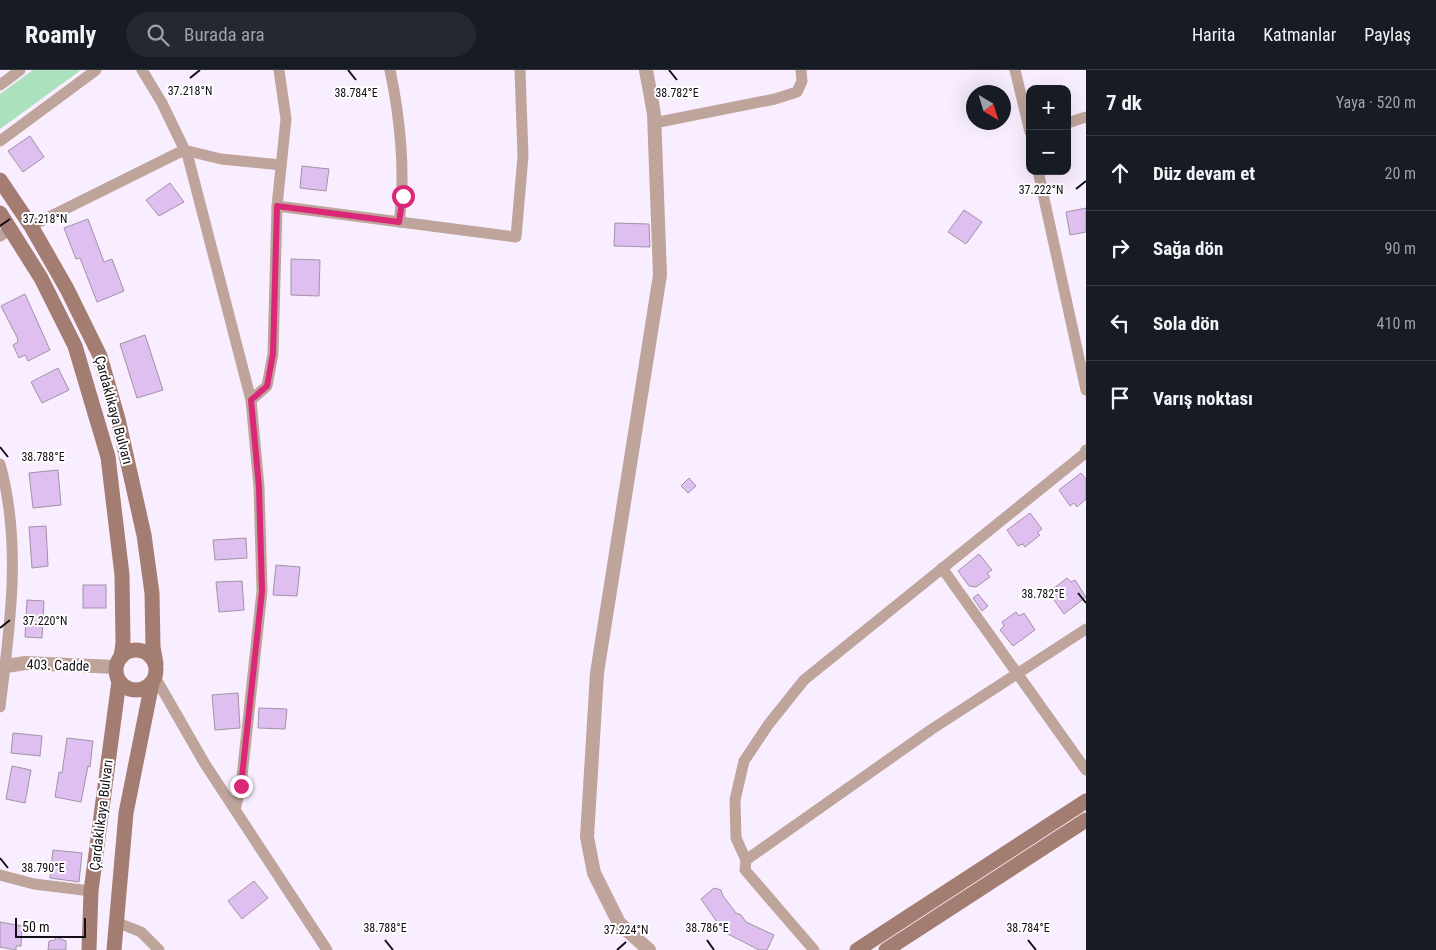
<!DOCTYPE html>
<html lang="tr">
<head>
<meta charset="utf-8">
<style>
  body { margin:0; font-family:"Roboto Condensed",sans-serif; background:#242831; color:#f1f3f6 }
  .controls { position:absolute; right:15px; top:15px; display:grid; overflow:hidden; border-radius:10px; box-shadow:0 5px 20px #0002 }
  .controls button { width:45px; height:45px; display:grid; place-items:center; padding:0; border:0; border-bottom:1px solid #363941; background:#171b24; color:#f1f3f6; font:25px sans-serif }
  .compass { position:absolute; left:966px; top:15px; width:45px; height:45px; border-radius:50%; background:#171b24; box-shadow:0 5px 20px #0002; rotate:142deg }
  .scale { position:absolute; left:15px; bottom:12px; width:71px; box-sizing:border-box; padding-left:5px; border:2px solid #130e15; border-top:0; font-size:14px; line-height:18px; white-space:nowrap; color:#130e15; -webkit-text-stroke:4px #fff; paint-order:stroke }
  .stop { position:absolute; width:15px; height:15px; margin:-11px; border:4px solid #db2777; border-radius:50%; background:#fff }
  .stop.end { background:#db2777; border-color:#fff; box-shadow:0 1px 5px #0008 }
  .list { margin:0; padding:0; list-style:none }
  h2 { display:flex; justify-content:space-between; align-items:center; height:65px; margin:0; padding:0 20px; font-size:21px }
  h2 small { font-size:16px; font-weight:400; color:#9ea1a6 }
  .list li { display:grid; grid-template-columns:32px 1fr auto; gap:15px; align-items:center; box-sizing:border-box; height:75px; padding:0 20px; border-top:1px solid #363941 }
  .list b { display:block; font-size:19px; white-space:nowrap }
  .list em { font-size:16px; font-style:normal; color:#9ea1a6 }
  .icon { flex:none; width:28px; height:28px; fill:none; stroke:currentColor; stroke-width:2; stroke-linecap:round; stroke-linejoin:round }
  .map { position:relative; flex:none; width:1086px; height:880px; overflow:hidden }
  header { display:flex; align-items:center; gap:30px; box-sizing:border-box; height:70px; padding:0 25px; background:#171b24; border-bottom:1px solid #363941 }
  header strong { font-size:24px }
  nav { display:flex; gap:28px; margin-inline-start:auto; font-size:18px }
  .search { width:350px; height:45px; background:#242831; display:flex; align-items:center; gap:12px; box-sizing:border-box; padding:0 18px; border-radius:28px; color:#9ea1a6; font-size:19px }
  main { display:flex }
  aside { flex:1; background:#171b24 }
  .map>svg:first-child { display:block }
  .green { fill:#ace1be }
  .building { fill:#debfef; stroke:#a093a7 }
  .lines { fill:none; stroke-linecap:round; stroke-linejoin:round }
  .minor { stroke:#bea49b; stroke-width:11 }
  .tertiary { stroke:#bea49b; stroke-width:14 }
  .secondary { stroke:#a37d71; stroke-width:15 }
  .route { stroke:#db2777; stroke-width:6 }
  .ticks { fill:none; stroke:#130e15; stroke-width:2 }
  .labels { text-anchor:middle; stroke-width:4; stroke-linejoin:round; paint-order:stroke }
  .street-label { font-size:14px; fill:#130e15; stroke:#fff }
  .ticks-label { font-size:12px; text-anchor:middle; fill:#130e15; stroke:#fff; stroke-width:4; stroke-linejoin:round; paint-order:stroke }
</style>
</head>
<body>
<header>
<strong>Roamly</strong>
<div class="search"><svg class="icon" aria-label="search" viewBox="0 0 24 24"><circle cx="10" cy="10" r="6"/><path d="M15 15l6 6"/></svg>Burada ara</div>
<nav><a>Harita</a><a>Katmanlar</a><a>Paylaş</a></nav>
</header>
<main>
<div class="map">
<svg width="1086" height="880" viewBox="0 0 1086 880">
  <rect width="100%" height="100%" fill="#f9eeff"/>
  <path class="green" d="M 33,0 L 81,0 L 0,59 L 0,24 Z"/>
  <g class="building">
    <path d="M 30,66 L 44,87 L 23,102 L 8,81 Z"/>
    <path d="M 302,96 L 329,99 L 326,121 L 300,118 Z"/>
    <path d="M 170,113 L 184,132 L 159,146 L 146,130 Z"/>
    <path d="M 1086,138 L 1086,162 L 1070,165 L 1066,142 Z"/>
    <path d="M 964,140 L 982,152 L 966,174 L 948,162 Z"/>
    <path d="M 88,149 L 104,192 L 112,189 L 124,221 L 97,232 L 80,188 L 76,189 L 64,158 Z"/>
    <path d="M 615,153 L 649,154 L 650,177 L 614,176 Z"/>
    <path d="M 291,189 L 320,190 L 319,226 L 291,225 Z"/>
    <path d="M 25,224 L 50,280 L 28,291 L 25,285 L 19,288 L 13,275 L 18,272 L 17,267 L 1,236 Z"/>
    <path d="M 145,265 L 163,320 L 137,328 L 120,274 Z"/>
    <path d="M 58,298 L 69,320 L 42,333 L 31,312 Z"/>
    <path d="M 58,400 L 61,435 L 33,438 L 29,403 Z"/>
    <path d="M 1081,403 L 1086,409 L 1086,429 L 1077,437 L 1074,433 L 1070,436 L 1059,420 Z"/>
    <path d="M 689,408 L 696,416 L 688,423 L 681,416 Z"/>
    <path d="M 1030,443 L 1042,459 L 1037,463 L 1040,465 L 1025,477 L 1023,474 L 1018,476 L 1007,460 Z"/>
    <path d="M 46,456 L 48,496 L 32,498 L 29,457 Z"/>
    <path d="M 246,468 L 247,488 L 215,490 L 213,470 Z"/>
    <path d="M 979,484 L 992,500 L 987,503 L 990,507 L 976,517 L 969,516 L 958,501 Z"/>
    <path d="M 276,495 L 300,497 L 297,526 L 273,525 Z"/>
    <path d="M 1067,508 L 1071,512 L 1075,510 L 1086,527 L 1064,544 L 1051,526 L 1055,522 L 1053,519 Z"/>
    <path d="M 242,511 L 244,540 L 219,542 L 216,512 Z"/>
    <rect x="83" y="515" width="23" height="23"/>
    <path d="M 978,524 L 988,536 L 982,541 L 973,528 Z"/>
    <path d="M 27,530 L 44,531 L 42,568 L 25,567 Z"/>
    <path d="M 1016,542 L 1019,546 L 1024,543 L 1035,560 L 1013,576 L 1000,560 L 1004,556 L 1002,552 Z"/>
    <path d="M 238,623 L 240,658 L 215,660 L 212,625 Z"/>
    <path d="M 259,638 L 287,639 L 285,659 L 258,658 Z"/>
    <path d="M 13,663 L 42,666 L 40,686 L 11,683 Z"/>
    <path d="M 67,668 L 93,671 L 90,697 L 88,696 L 81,732 L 55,727 L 59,702 L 62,703 Z"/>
    <path d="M 12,696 L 31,700 L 25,733 L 6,729 Z"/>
    <path d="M 53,780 L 82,783 L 79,812 L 50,808 Z"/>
    <path d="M 254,811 L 268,828 L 242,849 L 228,831 Z"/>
    <path d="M 714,818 L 721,820 L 723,826 L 736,843 L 741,845 L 746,852 L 774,865 L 767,880 L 759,880 L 724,862 L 701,829 Z"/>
    <path d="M 0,852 L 22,856 L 21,876 L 16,876 L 16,880 L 0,877 Z"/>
    <path d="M 56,867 L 66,871 L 66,880 L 48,880 L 49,871 L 55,870 Z"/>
  </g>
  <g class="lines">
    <g class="minor">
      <path d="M 142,0 L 162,33 L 188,87 L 251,330 L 259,417 L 262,521 L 241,716 L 235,739"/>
      <path d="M 390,0 C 400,47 406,105 399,152"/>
      <path d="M 1015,0 L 1030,62"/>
      <path d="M 0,15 L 20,0"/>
      <path d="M 654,53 L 775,29 L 797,22 L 802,11 L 801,0"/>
      <path d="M 1067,53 L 1086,47"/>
      <path d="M 0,71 L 96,0"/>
      <path d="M 1038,101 L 1086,320"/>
      <path d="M 277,136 L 516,167 L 523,86 L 520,0"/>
      <path d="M 31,156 L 184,80 L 221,89 L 281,95"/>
      <path d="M 0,166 L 11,159"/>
      <path d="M 251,330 L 267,316 L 273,284 L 277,136 L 286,49 L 279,0"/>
      <path d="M 0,394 C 22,473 10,557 0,637"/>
      <path d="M 942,498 L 1086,700"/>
      <path d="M 155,607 L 205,694 L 327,880"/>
      <path d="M 746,790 L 736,768 L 735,730 L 744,691 L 768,655 L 804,610 L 1084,384 L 1086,380"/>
      <path d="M 0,805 L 34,814 L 91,821"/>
      <path d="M 116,852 L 141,862 L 159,880"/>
      <path d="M 814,880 L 745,800 L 746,790 L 932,659 L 1086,559"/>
    </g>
    <g class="tertiary">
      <path d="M 646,0 L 654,44 L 660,205 L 597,603 L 587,767 L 594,803 L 619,853 L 649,880"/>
      <path d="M 0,597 L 25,593 L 116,597"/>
    </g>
    <g class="secondary">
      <path d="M 0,110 L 31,156 L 67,219 L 100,286 L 118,349 L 144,465 L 152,523 L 153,577 L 156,594"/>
      <path d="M 0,143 L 41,208 L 75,276 L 108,387 L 122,505 L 123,573 L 121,587"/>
      <circle cx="136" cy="600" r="20"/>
      <path d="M 89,880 L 91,821 L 119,611"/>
      <path d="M 114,880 L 126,743 L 152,613"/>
      <path d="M 857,880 L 1086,731"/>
      <path d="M 886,880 L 1086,750"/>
    </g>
  </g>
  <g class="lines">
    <path class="route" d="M 241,716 L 262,521 L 259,417 L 251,330 L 267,316 L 273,284 L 277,136 L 399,152 L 403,126"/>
  </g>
  <path class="ticks" d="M 348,0 L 356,10M 669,0 L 677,10M 190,8 L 200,0M 1076,119 L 1086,111M 0,156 L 10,149M 0,377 L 8,387M 1078,523 L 1086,533M 0,558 L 10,550M 0,788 L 8,798M 385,870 L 393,880M 707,870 L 714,880M 1028,870 L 1036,880M 617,880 L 626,872"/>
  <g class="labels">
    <g class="street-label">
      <text transform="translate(114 340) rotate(75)" y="5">Çardaklıkaya Bulvarı</text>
      <text transform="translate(58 595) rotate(2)" y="5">403. Cadde</text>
      <text transform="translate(101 745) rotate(-83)" y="5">Çardaklıkaya Bulvarı</text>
    </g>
  </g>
  <g class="ticks-label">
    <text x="190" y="25">37.218°N</text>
    <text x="356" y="27">38.784°E</text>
    <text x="677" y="27">38.782°E</text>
    <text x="1041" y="124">37.222°N</text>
    <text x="45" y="153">37.218°N</text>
    <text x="43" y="391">38.788°E</text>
    <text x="1043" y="528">38.782°E</text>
    <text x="45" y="555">37.220°N</text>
    <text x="43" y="802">38.790°E</text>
    <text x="385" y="862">38.788°E</text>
    <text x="707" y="862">38.786°E</text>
    <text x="1028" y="862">38.784°E</text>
    <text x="626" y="864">37.224°N</text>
  </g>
</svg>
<div class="controls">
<button>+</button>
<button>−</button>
</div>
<svg class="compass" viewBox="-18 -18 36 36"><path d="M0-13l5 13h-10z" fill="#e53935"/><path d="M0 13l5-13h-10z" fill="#9ea1a6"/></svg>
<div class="scale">50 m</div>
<div class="stop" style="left:403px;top:126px"></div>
<div class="stop end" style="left:241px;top:716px"></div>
</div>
<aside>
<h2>7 dk<small>Yaya · 520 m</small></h2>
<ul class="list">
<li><svg class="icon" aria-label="ahead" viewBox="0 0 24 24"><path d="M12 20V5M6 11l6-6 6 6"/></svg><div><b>Düz devam et</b></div><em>20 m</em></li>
<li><svg class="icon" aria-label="right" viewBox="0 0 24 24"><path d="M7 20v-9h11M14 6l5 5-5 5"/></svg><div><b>Sağa dön</b></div><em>90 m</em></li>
<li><svg class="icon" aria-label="left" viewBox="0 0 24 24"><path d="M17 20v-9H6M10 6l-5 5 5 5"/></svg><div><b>Sola dön</b></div><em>410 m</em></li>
<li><svg class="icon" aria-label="arrive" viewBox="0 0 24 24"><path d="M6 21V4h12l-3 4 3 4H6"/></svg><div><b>Varış noktası</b></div></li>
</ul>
</aside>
</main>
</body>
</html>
